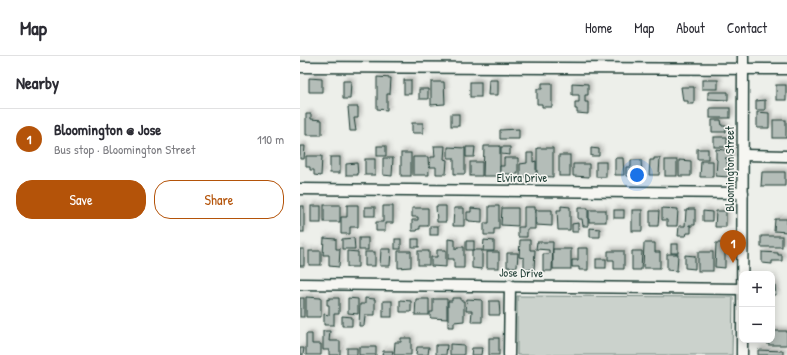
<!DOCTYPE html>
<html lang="en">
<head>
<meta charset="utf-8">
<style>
  body { margin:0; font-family:"Patrick Hand",sans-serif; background:#f7f7f7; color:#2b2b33 }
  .controls { position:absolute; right:12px; bottom:12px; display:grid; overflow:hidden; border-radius:8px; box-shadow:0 2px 10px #0003 }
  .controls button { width:36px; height:36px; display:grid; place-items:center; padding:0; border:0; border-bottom:1px solid #e1e1e2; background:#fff; color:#2b2b33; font:20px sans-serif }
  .you { position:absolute; left:337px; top:119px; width:14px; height:14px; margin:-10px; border:3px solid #fff; border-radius:50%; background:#1a73e8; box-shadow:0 0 0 6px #1a73e833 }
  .badge { display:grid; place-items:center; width:26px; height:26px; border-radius:50%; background:#b45309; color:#fff; font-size:13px; font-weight:700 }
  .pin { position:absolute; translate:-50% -33px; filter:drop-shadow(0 1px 2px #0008) }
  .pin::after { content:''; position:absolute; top:21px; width:14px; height:12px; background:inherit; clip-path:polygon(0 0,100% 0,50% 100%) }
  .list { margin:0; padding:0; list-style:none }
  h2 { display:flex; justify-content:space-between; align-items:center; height:52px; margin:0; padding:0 16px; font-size:17px }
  h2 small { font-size:13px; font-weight:400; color:#7c7c81 }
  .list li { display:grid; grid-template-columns:26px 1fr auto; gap:12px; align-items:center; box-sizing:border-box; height:60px; padding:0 16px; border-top:1px solid #e1e1e2 }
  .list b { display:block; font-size:15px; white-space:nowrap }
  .list p { margin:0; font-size:13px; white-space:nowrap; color:#7c7c81 }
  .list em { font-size:13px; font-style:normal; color:#7c7c81 }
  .actions { display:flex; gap:8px; padding:12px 16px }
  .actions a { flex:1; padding:9px 0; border:1px solid #b45309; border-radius:16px; text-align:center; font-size:14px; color:#b45309 }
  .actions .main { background:#b45309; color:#fff }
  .map { position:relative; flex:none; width:487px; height:299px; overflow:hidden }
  header { display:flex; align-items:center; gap:24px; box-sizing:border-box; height:56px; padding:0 20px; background:#fff; border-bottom:1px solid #e1e1e2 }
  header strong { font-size:19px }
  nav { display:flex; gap:22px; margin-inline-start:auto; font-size:14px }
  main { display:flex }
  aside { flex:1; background:#fff }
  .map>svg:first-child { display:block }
  .green { fill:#cbd2cc; stroke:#758880 }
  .building { fill:#b4bdb8; stroke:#1f3d34; filter:url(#shadow) }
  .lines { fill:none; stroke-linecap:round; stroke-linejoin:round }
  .minor-casing { stroke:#1f3d34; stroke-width:13 }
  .minor { stroke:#f6f6f2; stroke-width:10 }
  .labels { text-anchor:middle; stroke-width:3; stroke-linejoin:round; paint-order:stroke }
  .street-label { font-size:12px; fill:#1f3d34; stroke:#f6f6f2 }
</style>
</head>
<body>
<header>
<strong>Map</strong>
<nav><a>Home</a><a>Map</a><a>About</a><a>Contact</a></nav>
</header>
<main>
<aside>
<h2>Nearby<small></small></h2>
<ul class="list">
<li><span class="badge">1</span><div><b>Bloomington @ Jose</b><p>Bus stop · Bloomington Street</p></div><em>110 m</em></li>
</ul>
<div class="actions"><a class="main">Save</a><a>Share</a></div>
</aside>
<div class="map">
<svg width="487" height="299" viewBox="0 0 487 299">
  <defs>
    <filter id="shadow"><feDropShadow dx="2.5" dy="-2.5" stdDeviation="2" flood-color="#0004"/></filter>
  </defs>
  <rect width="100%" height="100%" fill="#edefea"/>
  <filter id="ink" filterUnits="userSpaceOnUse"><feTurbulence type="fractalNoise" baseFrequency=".025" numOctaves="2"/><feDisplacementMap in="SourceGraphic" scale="8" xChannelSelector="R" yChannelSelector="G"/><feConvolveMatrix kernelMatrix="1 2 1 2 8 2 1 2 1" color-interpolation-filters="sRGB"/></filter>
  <g filter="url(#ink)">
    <path class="green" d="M 217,240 L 433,241 L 432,299 L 217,299 Z"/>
    <g class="building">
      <path d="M 77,21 L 91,22 L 90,38 L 87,38 L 87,54 L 77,53 Z"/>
      <path d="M 9,22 L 22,23 L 22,36 L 9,36 Z"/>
      <rect x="104" y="24" width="7" height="14"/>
      <path d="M 189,24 L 198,24 L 198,39 L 188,39 Z"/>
      <rect x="402" y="24" width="16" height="9"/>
      <path d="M 43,25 L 51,25 L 50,43 L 43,43 Z"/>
      <path d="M 131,26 L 144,26 L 145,48 L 131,49 Z"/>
      <rect x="170" y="26" width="11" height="15"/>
      <path d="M 242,27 L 252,27 L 252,51 L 242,51 L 242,48 L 237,48 L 237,33 L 242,33 Z"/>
      <path d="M 272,27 L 288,28 L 288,39 L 285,39 L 285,46 L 288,46 L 288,58 L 277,57 L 277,53 L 275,53 L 275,46 L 279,46 L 279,39 L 272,39 Z"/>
      <rect x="476" y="29" width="10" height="15"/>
      <path d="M 381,31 L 394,31 L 394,48 L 388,48 L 388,45 L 383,45 Z"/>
      <rect x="119" y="33" width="9" height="10"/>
      <path d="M 408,36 L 428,36 L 428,44 L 408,43 Z"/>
      <path d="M 465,44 L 465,54 L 456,54 L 456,45 Z"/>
      <path d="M 48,51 L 58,51 L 58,62 L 54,62 L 56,75 L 50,75 Z"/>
      <rect x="410" y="52" width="20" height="10"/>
      <path d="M 457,56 L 469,57 L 469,72 L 457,72 Z"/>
      <path d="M 6,58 L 11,58 L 11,63 L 22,64 L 22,79 L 6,79 Z"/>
      <rect x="151" y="58" width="8" height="12"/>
      <path d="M 412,64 L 421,64 L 422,70 L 426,70 L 426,76 L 412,76 Z"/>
      <rect x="473" y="64" width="13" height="18"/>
      <rect x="112" y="67" width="11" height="10"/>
      <path d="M 219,73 L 219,83 L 200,83 L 200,74 Z"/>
      <rect x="414" y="81" width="13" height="10"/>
      <path d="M 0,90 L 5,90 L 4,103 L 0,103 Z"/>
      <rect x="77" y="90" width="9" height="10"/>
      <path d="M 134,90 L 145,90 L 144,103 L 147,104 L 146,118 L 136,118 L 136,111 L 130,111 L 131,101 L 135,101 Z"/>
      <path d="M 184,90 L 200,90 L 200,120 L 183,120 Z"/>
      <path d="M 148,91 L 165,92 L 165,118 L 154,118 L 154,102 L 148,102 Z"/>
      <path d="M 166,91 L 175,91 L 174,101 L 166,101 Z"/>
      <path d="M 201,91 L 210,91 L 210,99 L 201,98 Z"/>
      <path d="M 237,92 L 253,92 L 253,121 L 237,120 Z"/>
      <path d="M 291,92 L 299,93 L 299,100 L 291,100 Z"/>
      <rect x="397" y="93" width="11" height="10"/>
      <path d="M 416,93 L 432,95 L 432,102 L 425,102 L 427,104 L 427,109 L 429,109 L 428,121 L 416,120 L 417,104 L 416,103 Z"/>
      <rect x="101" y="97" width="10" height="23"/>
      <path d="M 227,97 L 233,97 L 233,106 L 236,105 L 236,121 L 220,121 L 220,108 L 227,107 Z"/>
      <rect x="259" y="99" width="11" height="21"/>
      <path d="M 6,100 L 22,100 L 21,120 L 14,119 L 14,114 L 10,114 L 10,111 L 6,111 Z"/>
      <rect x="30" y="101" width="10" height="16"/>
      <path d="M 113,101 L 128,101 L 129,119 L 113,119 Z"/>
      <path d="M 83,102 L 93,102 L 92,120 L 83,119 Z"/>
      <path d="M 204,102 L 218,102 L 218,118 L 200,118 L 200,110 L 204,110 Z"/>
      <path d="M 315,102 L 323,102 L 324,119 L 315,119 Z"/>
      <path d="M 354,102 L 360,102 L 359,119 L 349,119 L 350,104 L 354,104 Z"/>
      <rect x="65" y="103" width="10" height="16"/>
      <path d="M 331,104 L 341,104 L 342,120 L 326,120 L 326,111 L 331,111 Z"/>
      <rect x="365" y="104" width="12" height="16"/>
      <path d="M 379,104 L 391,105 L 391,120 L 379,120 Z"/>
      <path d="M 401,105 L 413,105 L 413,121 L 400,121 Z"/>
      <rect x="170" y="106" width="12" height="14"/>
      <rect x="296" y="106" width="10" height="15"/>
      <path d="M 57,107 L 58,119 L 46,119 L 46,108 Z"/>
      <path d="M 273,108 L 289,108 L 289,121 L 273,120 Z"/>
      <path d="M 462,116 L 485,116 L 485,130 L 461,130 Z"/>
      <rect x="24" y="149" width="16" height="17"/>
      <path d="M 47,149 L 58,149 L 58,171 L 50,171 L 50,178 L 41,178 L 41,161 L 47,161 Z"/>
      <rect x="0" y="150" width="4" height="26"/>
      <rect x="11" y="150" width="10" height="17"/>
      <path d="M 83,150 L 93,150 L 93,167 L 85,167 L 85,175 L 76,175 L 76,166 L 83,166 Z"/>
      <path d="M 136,150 L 146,150 L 146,166 L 137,166 Z"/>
      <path d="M 189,150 L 199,150 L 199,173 L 194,173 L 194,179 L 184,179 L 184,167 L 189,167 Z"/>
      <path d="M 261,150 L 270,151 L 270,174 L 258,174 L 257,154 L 261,154 Z"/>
      <rect x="65" y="151" width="10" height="9"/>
      <path d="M 224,151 L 235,151 L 235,173 L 227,173 L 227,181 L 218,181 L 218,171 L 224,171 Z"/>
      <path d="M 112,152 L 128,152 L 128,170 L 120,170 L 120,173 L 118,173 L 117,175 L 112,175 L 112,164 L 118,164 L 118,161 L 112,161 Z"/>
      <path d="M 154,152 L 164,152 L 164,170 L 153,170 Z"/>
      <path d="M 171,152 L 182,153 L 182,166 L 169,165 L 169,164 L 167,164 L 167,156 L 171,156 Z"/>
      <path d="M 202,152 L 218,152 L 218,170 L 201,169 Z"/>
      <path d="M 278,152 L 288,152 L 288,170 L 283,170 L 282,163 L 278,163 Z"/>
      <path d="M 362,152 L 378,153 L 377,170 L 367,170 L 367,164 L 362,164 Z"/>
      <path d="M 388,153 L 395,153 L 395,169 L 389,169 L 389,170 L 391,170 L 391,177 L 387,177 L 386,180 L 378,180 L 379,170 L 385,170 L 386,154 L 388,154 Z"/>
      <path d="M 236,154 L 252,154 L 252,170 L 236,169 Z"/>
      <rect x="289" y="154" width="17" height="12"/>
      <rect x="314" y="154" width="10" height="8"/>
      <rect x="332" y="154" width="10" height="21"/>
      <path d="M 350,155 L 359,155 L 358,170 L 350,170 Z"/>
      <path d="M 403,155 L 412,156 L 412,165 L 403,165 Z"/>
      <path d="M 416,155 L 426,155 L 426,171 L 415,171 Z"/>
      <path d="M 475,163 L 487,163 L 487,176 L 474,175 Z"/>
      <path d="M 278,167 L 278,176 L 272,176 L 272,168 Z"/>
      <rect x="130" y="170" width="8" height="9"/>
      <path d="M 290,172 L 300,173 L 300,181 L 290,181 Z"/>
      <rect x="461" y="180" width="21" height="11"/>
      <path d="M 24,182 L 36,183 L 36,193 L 40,193 L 39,211 L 29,210 L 29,199 L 23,199 Z"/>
      <path d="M 54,182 L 55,193 L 42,193 L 42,183 Z"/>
      <rect x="59" y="182" width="9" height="12"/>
      <rect x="95" y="183" width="6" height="10"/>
      <rect x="112" y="183" width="7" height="8"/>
      <path d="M 148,183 L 155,184 L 155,193 L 157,193 L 157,191 L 164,191 L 164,212 L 154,212 L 154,203 L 148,203 Z"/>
      <path d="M 184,184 L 194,185 L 194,195 L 183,195 Z"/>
      <path d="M 220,184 L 230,184 L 230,194 L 235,194 L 234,214 L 224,213 L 224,202 L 219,201 Z"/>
      <rect x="166" y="185" width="8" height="9"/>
      <path d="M 237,186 L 253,186 L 252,215 L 243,215 L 243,198 L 249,198 L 249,194 L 236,193 Z"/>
      <path d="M 344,187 L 355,187 L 355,196 L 360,196 L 360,212 L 343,212 Z"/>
      <path d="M 416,187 L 423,187 L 423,193 L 425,193 L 425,212 L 415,211 Z"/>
      <rect x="371" y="188" width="7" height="9"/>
      <path d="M 278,192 L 288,192 L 288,214 L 279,214 L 279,211 L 272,211 L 272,204 L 278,204 Z"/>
      <rect x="0" y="193" width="4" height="17"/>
      <path d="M 81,193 L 91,193 L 90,210 L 80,210 Z"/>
      <rect x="253" y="193" width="18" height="20"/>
      <path d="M 137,194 L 146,194 L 146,211 L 131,210 L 131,201 L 137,201 Z"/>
      <path d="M 172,194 L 182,194 L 182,213 L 172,212 Z"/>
      <rect x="9" y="195" width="12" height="14"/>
      <path d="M 47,195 L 58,196 L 58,211 L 47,211 Z"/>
      <path d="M 98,195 L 111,195 L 111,211 L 98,212 Z"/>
      <rect x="118" y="195" width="11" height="14"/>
      <path d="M 308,195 L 324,195 L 324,213 L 314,213 L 314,204 L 308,204 Z"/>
      <path d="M 332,195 L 342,195 L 341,214 L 332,214 Z"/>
      <rect x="65" y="196" width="10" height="14"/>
      <rect x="187" y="196" width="12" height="16"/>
      <rect x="398" y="196" width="15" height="19"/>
      <path d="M 462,196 L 478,197 L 478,199 L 482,199 L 482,205 L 472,205 L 472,208 L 462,207 Z"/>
      <path d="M 207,197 L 218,197 L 217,211 L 207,211 Z"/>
      <path d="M 367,198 L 378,198 L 377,215 L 367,214 Z"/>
      <path d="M 385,199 L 395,200 L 395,213 L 385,212 Z"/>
      <rect x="296" y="203" width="10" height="9"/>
      <path d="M 472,221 L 472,229 L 475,229 L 476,239 L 472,239 Z"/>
      <path d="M 6,241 L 21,242 L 21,261 L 6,261 Z"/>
      <rect x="0" y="242" width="4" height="19"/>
      <path d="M 29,242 L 39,242 L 39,258 L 34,258 L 34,269 L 24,269 L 24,258 L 29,259 L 29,249 L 27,249 L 27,243 L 29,244 Z"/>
      <path d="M 48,242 L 58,243 L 58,258 L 48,257 Z"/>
      <path d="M 65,242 L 75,243 L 75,259 L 65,259 L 64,270 L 59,270 L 60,248 L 65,248 Z"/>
      <path d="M 152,242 L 161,242 L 161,245 L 164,245 L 164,265 L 154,266 L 154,271 L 148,271 L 148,245 L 152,245 Z"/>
      <path d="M 116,243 L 129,243 L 129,259 L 115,259 Z"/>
      <path d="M 133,243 L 147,243 L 147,263 L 131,262 L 130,261 L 130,256 L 133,256 Z"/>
      <path d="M 167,243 L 182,244 L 182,266 L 171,266 L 172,255 L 166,255 Z"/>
      <path d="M 100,244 L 111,245 L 111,256 L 100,256 Z"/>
      <rect x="83" y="245" width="9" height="16"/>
      <path d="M 189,245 L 199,245 L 200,259 L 189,259 Z"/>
      <path d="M 42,260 L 52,261 L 52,270 L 42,270 Z"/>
      <path d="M 23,275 L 30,275 L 29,285 L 40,285 L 40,299 L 29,299 L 29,294 L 23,294 Z"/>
      <path d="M 472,275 L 487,275 L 487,289 L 468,289 L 468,284 L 472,284 Z"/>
      <path d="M 6,278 L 12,278 L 12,288 L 21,288 L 21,299 L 6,299 Z"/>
      <path d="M 101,282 L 111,282 L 111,299 L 94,299 L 95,286 L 101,286 Z"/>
      <rect x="189" y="282" width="10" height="17"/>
      <path d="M 150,288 L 164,289 L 164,299 L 150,299 Z"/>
      <path d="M 136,289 L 147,289 L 146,299 L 136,299 Z"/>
      <rect x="59" y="291" width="17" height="8"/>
      <path d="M 117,291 L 129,291 L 128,299 L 116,299 Z"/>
      <path d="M 0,292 L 4,292 L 3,299 L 0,299 Z"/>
      <rect x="47" y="292" width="10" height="7"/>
      <path d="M 172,292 L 182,292 L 181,299 L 171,299 Z"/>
      <path d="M 458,294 L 483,295 L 483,299 L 458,299 Z"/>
      <path d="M 83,295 L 93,295 L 92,299 L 82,299 Z"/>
    </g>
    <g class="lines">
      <g class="minor-casing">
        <g id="minor">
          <path d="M 0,11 L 487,13"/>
          <path d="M 443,99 L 487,100"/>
          <path d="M 0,133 L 443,137"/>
          <path d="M 0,228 L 442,233"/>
          <path d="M 209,299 L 210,229"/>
          <path d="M 442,299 L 443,0"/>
        </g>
      </g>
      <use href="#minor" class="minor"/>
    </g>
  </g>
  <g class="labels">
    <g class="street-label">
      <text transform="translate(430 113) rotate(-90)" y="4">Bloomington Street</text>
      <text x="222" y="126">Elvira Drive</text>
      <text transform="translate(221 217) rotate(1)" y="4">Jose Drive</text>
    </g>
  </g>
</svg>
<div class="controls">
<button>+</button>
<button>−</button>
</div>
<div class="you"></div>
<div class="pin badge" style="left:433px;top:207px">1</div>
</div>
</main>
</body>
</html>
